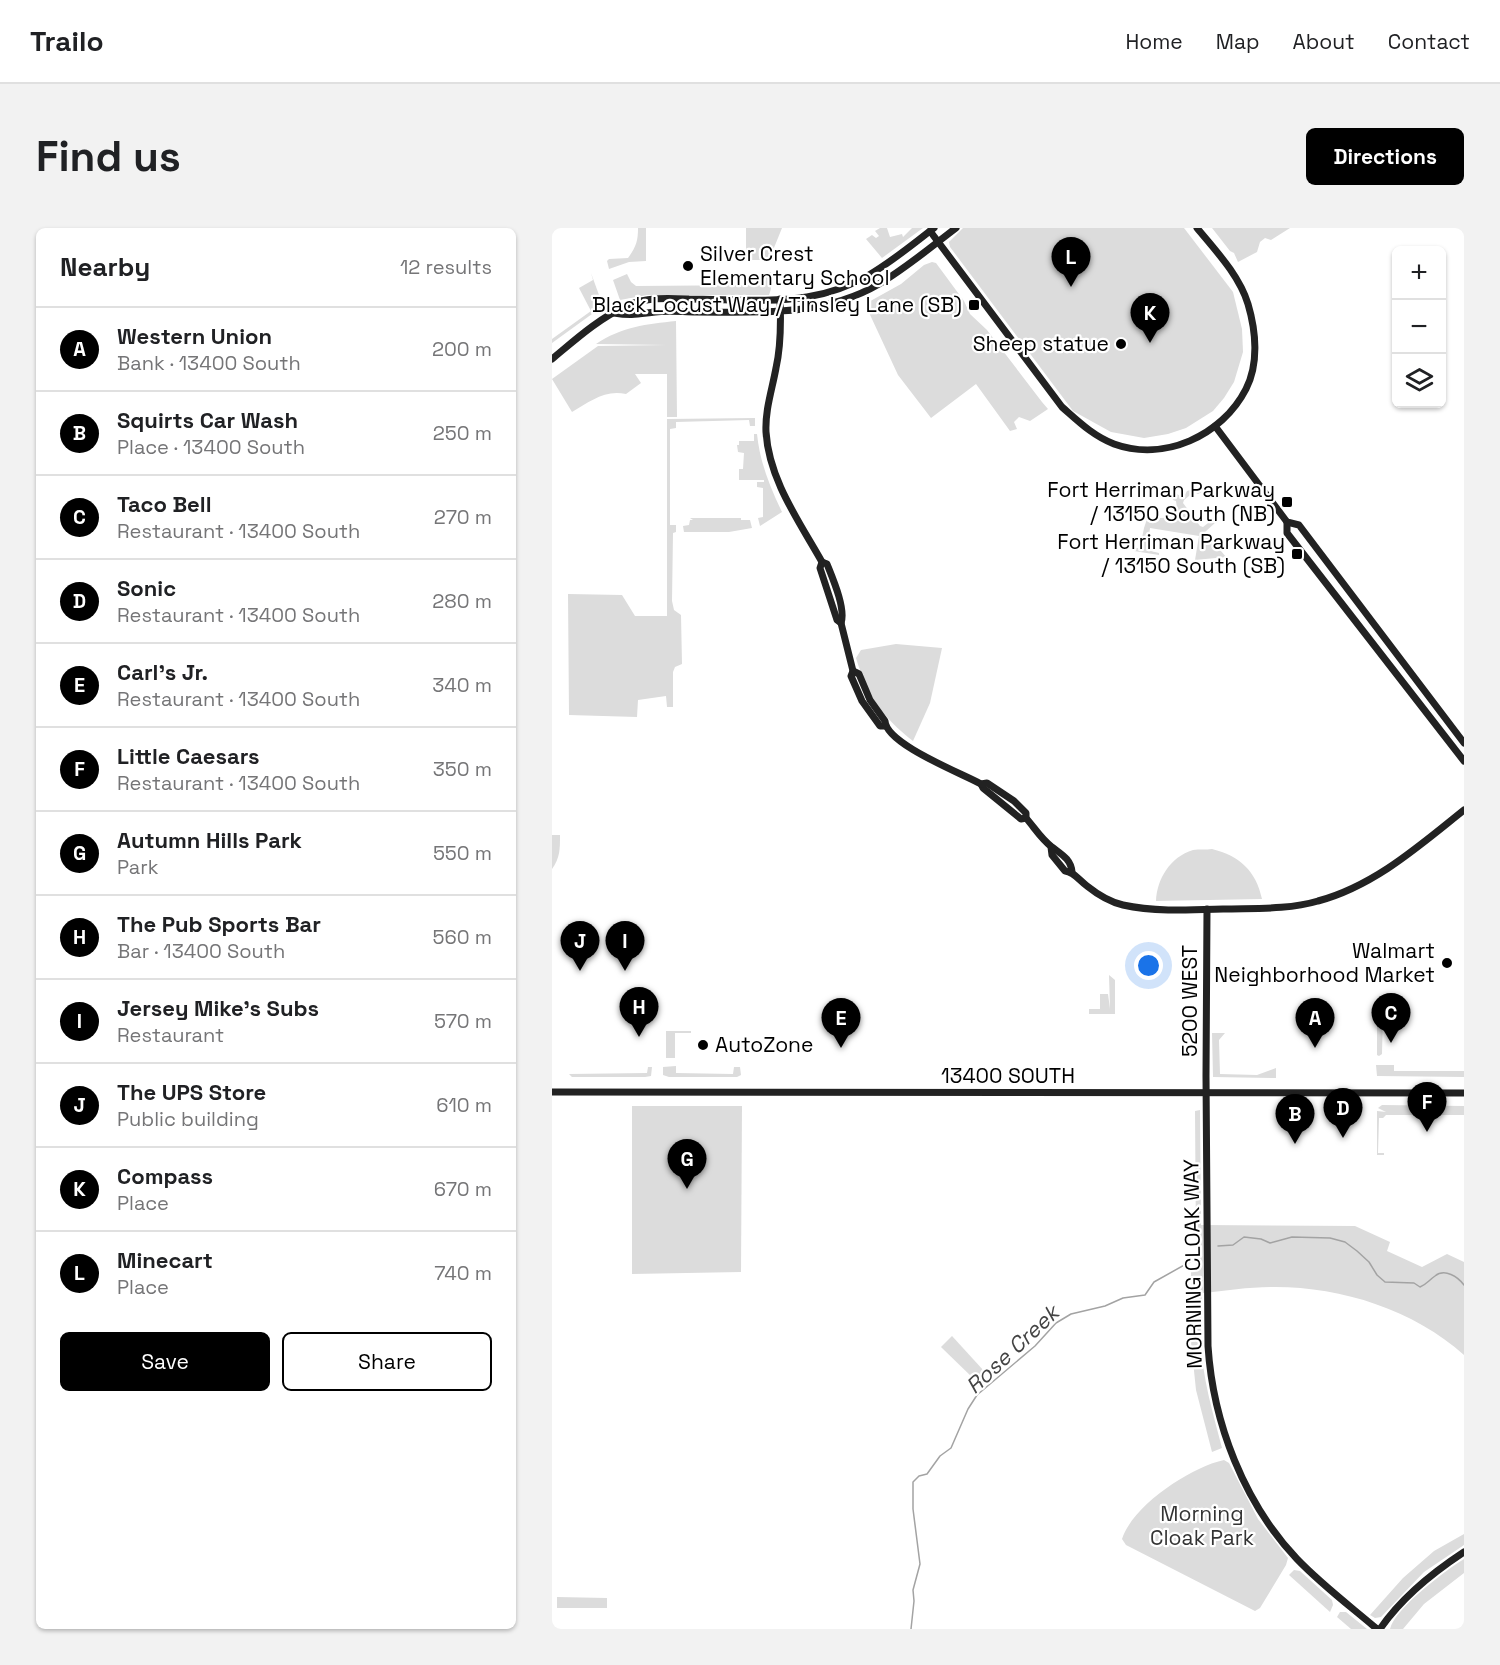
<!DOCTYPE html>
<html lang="en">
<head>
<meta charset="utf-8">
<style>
  body { margin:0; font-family:"Space Grotesk",sans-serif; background:#f2f2f2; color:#202124 }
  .controls { position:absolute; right:18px; top:18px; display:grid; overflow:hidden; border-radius:9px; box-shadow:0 2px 4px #0004 }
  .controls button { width:54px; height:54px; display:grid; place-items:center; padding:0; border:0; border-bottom:2px solid #e0e0e0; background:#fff; color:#202124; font:30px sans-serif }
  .you { position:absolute; left:597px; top:738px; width:21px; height:21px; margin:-15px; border:4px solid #fff; border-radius:50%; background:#1a73e8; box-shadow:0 0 0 9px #1a73e833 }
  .badge { display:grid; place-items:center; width:39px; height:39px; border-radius:50%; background:#000; color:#fff; font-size:20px; font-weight:700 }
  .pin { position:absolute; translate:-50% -50px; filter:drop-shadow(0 2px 3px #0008) }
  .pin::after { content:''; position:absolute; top:32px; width:21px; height:18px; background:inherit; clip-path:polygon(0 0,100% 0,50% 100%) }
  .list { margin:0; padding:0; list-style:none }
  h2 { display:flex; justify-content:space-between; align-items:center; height:78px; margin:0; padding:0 24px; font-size:26px }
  h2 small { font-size:20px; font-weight:400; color:#757577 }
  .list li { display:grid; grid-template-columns:39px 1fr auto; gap:18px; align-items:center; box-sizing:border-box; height:84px; padding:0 24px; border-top:2px solid #e0e0e0 }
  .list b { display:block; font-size:22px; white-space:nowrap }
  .list p { margin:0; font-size:20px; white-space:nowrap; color:#757577 }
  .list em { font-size:20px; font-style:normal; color:#757577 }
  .actions { display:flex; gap:12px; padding:18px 24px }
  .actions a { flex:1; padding:14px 0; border:2px solid #000; border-radius:9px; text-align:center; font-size:21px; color:#000 }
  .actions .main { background:#000; color:#fff }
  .icon { flex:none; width:33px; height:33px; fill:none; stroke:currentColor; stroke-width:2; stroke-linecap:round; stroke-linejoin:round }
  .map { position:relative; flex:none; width:912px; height:1401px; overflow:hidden; border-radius:9px }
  header { display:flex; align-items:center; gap:36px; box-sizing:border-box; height:84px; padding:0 30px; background:#fff; border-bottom:2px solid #e0e0e0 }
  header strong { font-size:28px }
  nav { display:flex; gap:33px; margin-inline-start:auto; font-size:21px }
  .intro { display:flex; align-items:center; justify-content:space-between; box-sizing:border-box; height:144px; padding:0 36px }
  h1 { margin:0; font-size:42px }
  .button { padding:15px 27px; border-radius:9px; background:#000; color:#fff; font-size:21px; font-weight:700 }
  main { display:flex; gap:36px; padding:0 36px }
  aside { flex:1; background:#fff; border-radius:9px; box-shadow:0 2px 4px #0004 }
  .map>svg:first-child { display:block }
  .green { fill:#dcdcdc }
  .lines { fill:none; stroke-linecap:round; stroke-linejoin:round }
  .stream { stroke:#a3a3a3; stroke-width:1.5 }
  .secondary { stroke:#222; stroke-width:7 }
  .poi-dot { fill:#000; stroke:#fff; stroke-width:2 }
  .labels { text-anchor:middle; stroke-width:4.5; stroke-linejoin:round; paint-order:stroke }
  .poi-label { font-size:21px; fill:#000; stroke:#fff; text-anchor:end }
  .street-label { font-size:21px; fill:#000; stroke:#fff }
  .park-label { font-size:21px; fill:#333; stroke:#fff }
  .water-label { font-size:22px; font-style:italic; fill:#444; stroke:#fff }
</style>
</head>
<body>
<header>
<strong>Trailo</strong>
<nav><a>Home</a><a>Map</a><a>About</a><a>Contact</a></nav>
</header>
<div class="intro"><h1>Find us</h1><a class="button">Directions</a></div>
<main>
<aside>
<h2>Nearby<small>12 results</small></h2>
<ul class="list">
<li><span class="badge">A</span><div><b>Western Union</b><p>Bank · 13400 South</p></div><em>200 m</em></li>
<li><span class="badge">B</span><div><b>Squirts Car Wash</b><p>Place · 13400 South</p></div><em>250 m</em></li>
<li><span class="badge">C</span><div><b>Taco Bell</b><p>Restaurant · 13400 South</p></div><em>270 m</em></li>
<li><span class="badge">D</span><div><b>Sonic</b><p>Restaurant · 13400 South</p></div><em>280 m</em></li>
<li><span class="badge">E</span><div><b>Carl's Jr.</b><p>Restaurant · 13400 South</p></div><em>340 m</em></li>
<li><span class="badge">F</span><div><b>Little Caesars</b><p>Restaurant · 13400 South</p></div><em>350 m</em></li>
<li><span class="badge">G</span><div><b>Autumn Hills Park</b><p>Park</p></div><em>550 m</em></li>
<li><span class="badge">H</span><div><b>The Pub Sports Bar</b><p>Bar · 13400 South</p></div><em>560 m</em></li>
<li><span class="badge">I</span><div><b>Jersey Mike's Subs</b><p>Restaurant</p></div><em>570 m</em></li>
<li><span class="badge">J</span><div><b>The UPS Store</b><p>Public building</p></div><em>610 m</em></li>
<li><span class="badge">K</span><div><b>Compass</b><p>Place</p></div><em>670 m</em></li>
<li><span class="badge">L</span><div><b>Minecart</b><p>Place</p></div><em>740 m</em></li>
</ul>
<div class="actions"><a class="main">Save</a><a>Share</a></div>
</aside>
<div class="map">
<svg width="912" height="1401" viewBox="0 0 912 1401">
  <rect width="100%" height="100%" fill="#fff"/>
  <g class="green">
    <path d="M 86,0 L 94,0 L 94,33 L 77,34 L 57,41 L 55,33 L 57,31 L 76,30 C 84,19 86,13 86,0 Z"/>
    <path d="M 194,0 L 230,0 L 217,32 L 194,32 Z"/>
    <path d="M 328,0 L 335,0 L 338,9 L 350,6 L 351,9 L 360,0 L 371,0 L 330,30 L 314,11 L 320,7 L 324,10 L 327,8 L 323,3 Z"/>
    <path d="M 411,0 L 632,0 L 681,64 L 690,101 L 691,124 L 682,154 L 672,170 L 661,183 L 634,200 L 616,206 L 592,210 L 559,204 L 521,183 L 398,19 L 397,14 Z"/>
    <path d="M 660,0 L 738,0 L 719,12 L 713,10 L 708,14 L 705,24 L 686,34 L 682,25 L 678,23 Z"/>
    <path d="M 380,34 L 384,35 L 412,73 L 418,86 L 435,102 L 490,174 L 496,181 L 478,193 L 467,189 L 462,194 L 465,201 L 458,203 L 424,156 L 379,190 L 346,147 L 313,76 L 349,56 L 372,37 Z"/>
    <path d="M 214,44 L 219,44 L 219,61 L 217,67 L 95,67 L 68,72 L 61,52 L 75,46 L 79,54 L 84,58 L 209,57 L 214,52 Z"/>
    <path d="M 39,45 L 51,78 L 0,115 L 0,111 L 39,83 L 27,60 L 41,52 Z"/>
    <path d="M 124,93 L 125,189 L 115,189 L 115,146 L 83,146 L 89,155 L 74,166 C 53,161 37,174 20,184 L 0,151 L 46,118 L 115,117 L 44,116 C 69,99 95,96 124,93 Z"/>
    <path d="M 203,190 L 203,198 L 198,198 L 197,192 L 124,194 L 124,200 L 118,201 L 118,297 L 124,297 L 124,304 L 121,305 L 120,373 L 122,382 L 129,387 L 130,436 L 123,439 L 121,444 L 121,479 L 115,479 L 114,468 L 86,472 L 85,489 L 17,487 L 16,366 L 70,367 L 83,388 L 115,388 L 115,191 Z"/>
    <path d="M 202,206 L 205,206 C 208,235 218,259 230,284 L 208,298 L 206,290 L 211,289 L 211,260 L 205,259 L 205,254 L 212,254 L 212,252 L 187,252 L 187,241 L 191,241 L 192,225 L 186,224 L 185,217 L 187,217 L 187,213 L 202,213 Z"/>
    <path d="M 642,261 L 650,264 L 646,266 L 642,264 L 632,272 L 631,275 L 648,298 L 651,299 L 660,292 L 664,294 L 653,304 L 674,329 L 643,332 L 647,308 L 598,300 L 595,322 L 607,325 L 607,327 L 582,323 L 582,320 L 588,320 L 592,300 L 595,291 L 623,289 L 626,287 L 624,273 L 621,272 L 620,267 L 625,266 L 631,270 L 635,263 Z"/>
    <path d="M 138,290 L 189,290 L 189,292 L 198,292 L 200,300 L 177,304 L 132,304 L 131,298 L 137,297 L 138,292 L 141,292 Z"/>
    <path d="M 344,416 L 390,420 L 378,475 L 361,513 C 331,490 315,467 304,430 L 309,422 Z"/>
    <path d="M 0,607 L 8,607 C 8,621 8,630 0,641 Z"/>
    <path d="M 660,621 C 688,628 704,643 710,671 L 604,673 C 605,651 618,629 641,622 C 647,621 654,622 660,621 Z"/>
    <path d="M 557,747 L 563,752 L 563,786 L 537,786 L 537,781 L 548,781 L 548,766 L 556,766 L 558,781 Z"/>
    <path d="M 825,772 L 847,772 L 848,783 L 835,783 L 831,787 L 830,826 L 827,828 L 825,827 Z"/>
    <path d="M 114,803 L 139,803 L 139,805 L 123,805 L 123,830 L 114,830 Z"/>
    <path d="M 660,805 L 673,805 L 667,812 L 668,846 L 705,847 L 724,840 L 724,850 L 661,849 Z"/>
    <path d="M 824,837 L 842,837 L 842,843 L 912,843 L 912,849 L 825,848 Z"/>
    <path d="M 124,838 L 124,845 L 181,846 L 182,839 L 188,839 L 189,847 L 185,849 L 117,849 L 111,847 L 111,839 Z"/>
    <path d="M 96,839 L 100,839 L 99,848 L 93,849 L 20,849 L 17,846 L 95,845 Z"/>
    <path d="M 830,877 L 912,878 L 912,887 L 834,887 L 831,890 L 827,890 L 826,925 L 832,925 L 832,927 L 825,927 L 825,883 L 834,884 L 826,880 Z"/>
    <path d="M 80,878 L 190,878 L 189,1044 L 80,1046 Z"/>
    <path d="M 648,882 L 649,997 L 803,998 L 838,1014 L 835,1023 L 870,1039 L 895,1026 L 912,1034 L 912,1127 C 861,1081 787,1058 719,1059 C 696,1059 673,1063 650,1065 C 650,1081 648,1097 649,1113 C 650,1149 661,1185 670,1220 L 660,1224 L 644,1162 L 639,1114 L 639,1044 L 644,1037 L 644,1021 L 643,883 Z"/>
    <path d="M 400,1108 L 432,1143 L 423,1152 L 389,1119 Z"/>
    <path d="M 672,1232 L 677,1235 L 706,1291 L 736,1330 L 734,1337 L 708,1380 L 703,1383 L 574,1317 L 570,1311 C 581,1277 639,1239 672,1232 Z"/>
    <path d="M 912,1306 L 912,1317 L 872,1344 L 829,1389 L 823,1390 L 818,1387 L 851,1350 L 882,1323 Z"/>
    <path d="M 912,1331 L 912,1345 L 872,1376 L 851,1401 L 838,1401 C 843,1380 893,1343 912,1331 Z"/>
    <path d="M 742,1342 L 748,1343 L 780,1372 L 781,1377 L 778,1384 L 737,1347 Z"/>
    <path d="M 5,1369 L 55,1370 L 55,1380 L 5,1380 Z"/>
    <path d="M 788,1384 L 794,1384 L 815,1401 L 799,1401 L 785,1389 Z"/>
  </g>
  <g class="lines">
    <g class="stream">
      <path d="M 666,1018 L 681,1017 L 692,1009 L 709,1011 L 718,1015 L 740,1009 L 778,1010 L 793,1014 L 805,1023 L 817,1034 L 825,1047 L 833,1054 L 862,1055 L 868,1059 C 875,1056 877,1052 883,1048 C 893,1040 906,1049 912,1057"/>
      <path d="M 359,1401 L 362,1373 L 361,1362 L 368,1336 L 361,1281 L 361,1254 L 367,1248 L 375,1246 L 388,1228 L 399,1220 L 416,1181 L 425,1167 L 483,1118 L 504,1095 L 519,1086 L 553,1078 L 571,1070 L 593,1067 L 602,1054 L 643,1031"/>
    </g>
    <g class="secondary">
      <path d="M 378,3 L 510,179 C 526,193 541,208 562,216 C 612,234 670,208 694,161 C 707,136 704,103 696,76 C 687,47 664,23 645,0"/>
      <path d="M 228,71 C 229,94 229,118 224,140 C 220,162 213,182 214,204 C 217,252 247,293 270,334 L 275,336 C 281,351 294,381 289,395 L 301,443 L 299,448 L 310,473 L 328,498 L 333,498"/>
      <path d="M 62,85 C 80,88 86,86 103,84 C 116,82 131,84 144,84 C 206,84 271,89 327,56 C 354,40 379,19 404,0"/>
      <path d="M 0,131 C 23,112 46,91 74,78 C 93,69 116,70 137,71 C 176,71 217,75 255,69 C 310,60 340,32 382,0"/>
      <path d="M 663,198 L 735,294 L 747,297 L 912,515"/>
      <path d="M 735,294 L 735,305 L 912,533"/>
      <path d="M 270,334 L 268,340 L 285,392 L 289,395"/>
      <path d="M 301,443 L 307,446 L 318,472 L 333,493 C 334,516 409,545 429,556 L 431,560 L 469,591 L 474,590"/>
      <path d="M 429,556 L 435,555 L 462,573 L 474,585 L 474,590 C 482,599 490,612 500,619 C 509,626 519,631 520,644"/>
      <path d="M 499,619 L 500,627 L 513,643 C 522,644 527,652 535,658 C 545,666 558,674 571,677 C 602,684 639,682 671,681 C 702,680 736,682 766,673 C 822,658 867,618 912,582"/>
      <path d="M 655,681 L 654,848 L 656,1118 C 661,1195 692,1275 745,1331 C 770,1357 798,1378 825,1401"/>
      <path d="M 0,864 L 912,865"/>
      <path d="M 828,1401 C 850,1369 880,1345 912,1324"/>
    </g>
  </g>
  <g class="poi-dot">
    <circle cx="136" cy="38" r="6"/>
    <rect x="416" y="71" width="12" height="12" rx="3"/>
    <circle cx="569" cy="116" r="6"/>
    <rect x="729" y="268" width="12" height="12" rx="3"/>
    <rect x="739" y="320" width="12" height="12" rx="3"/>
    <circle cx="895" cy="735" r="6"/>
    <circle cx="151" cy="817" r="6"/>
  </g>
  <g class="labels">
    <g class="poi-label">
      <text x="148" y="33" text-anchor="start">Silver Crest<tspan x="148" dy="24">Elementary School</tspan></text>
      <text x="410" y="84">Black Locust Way / Tinsley Lane (SB)</text>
      <text x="557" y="123">Sheep statue</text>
      <text x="723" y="269">Fort Herriman Parkway<tspan x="723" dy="24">/ 13150 South (NB)</tspan></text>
      <text x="733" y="321">Fort Herriman Parkway<tspan x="733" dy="24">/ 13150 South (SB)</tspan></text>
      <text x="883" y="730">Walmart<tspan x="883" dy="24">Neighborhood Market</tspan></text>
      <text x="163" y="824" text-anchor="start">AutoZone</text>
    </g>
    <g class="street-label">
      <text transform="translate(638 773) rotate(-90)" y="7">5200 WEST</text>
      <text x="456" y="855">13400 SOUTH</text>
      <text transform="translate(641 1036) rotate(-91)" y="7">MORNING CLOAK WAY</text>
    </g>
    <g class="park-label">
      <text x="650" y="1293">Morning<tspan x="650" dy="24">Cloak Park</tspan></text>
    </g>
    <g class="water-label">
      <text transform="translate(460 1121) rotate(-43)" y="8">Rose Creek</text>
    </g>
  </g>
</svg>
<div class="controls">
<button>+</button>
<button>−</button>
<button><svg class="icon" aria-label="layers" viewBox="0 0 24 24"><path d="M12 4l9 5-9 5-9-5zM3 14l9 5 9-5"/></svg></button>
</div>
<div class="you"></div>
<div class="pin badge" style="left:763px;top:820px">A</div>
<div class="pin badge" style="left:743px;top:916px">B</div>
<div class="pin badge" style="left:839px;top:815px">C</div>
<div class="pin badge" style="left:791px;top:910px">D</div>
<div class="pin badge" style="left:289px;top:820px">E</div>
<div class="pin badge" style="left:875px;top:904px">F</div>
<div class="pin badge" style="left:135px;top:961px">G</div>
<div class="pin badge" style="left:87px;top:809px">H</div>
<div class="pin badge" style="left:73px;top:743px">I</div>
<div class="pin badge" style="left:28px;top:743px">J</div>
<div class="pin badge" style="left:598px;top:115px">K</div>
<div class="pin badge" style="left:519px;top:59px">L</div>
</div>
</main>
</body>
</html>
